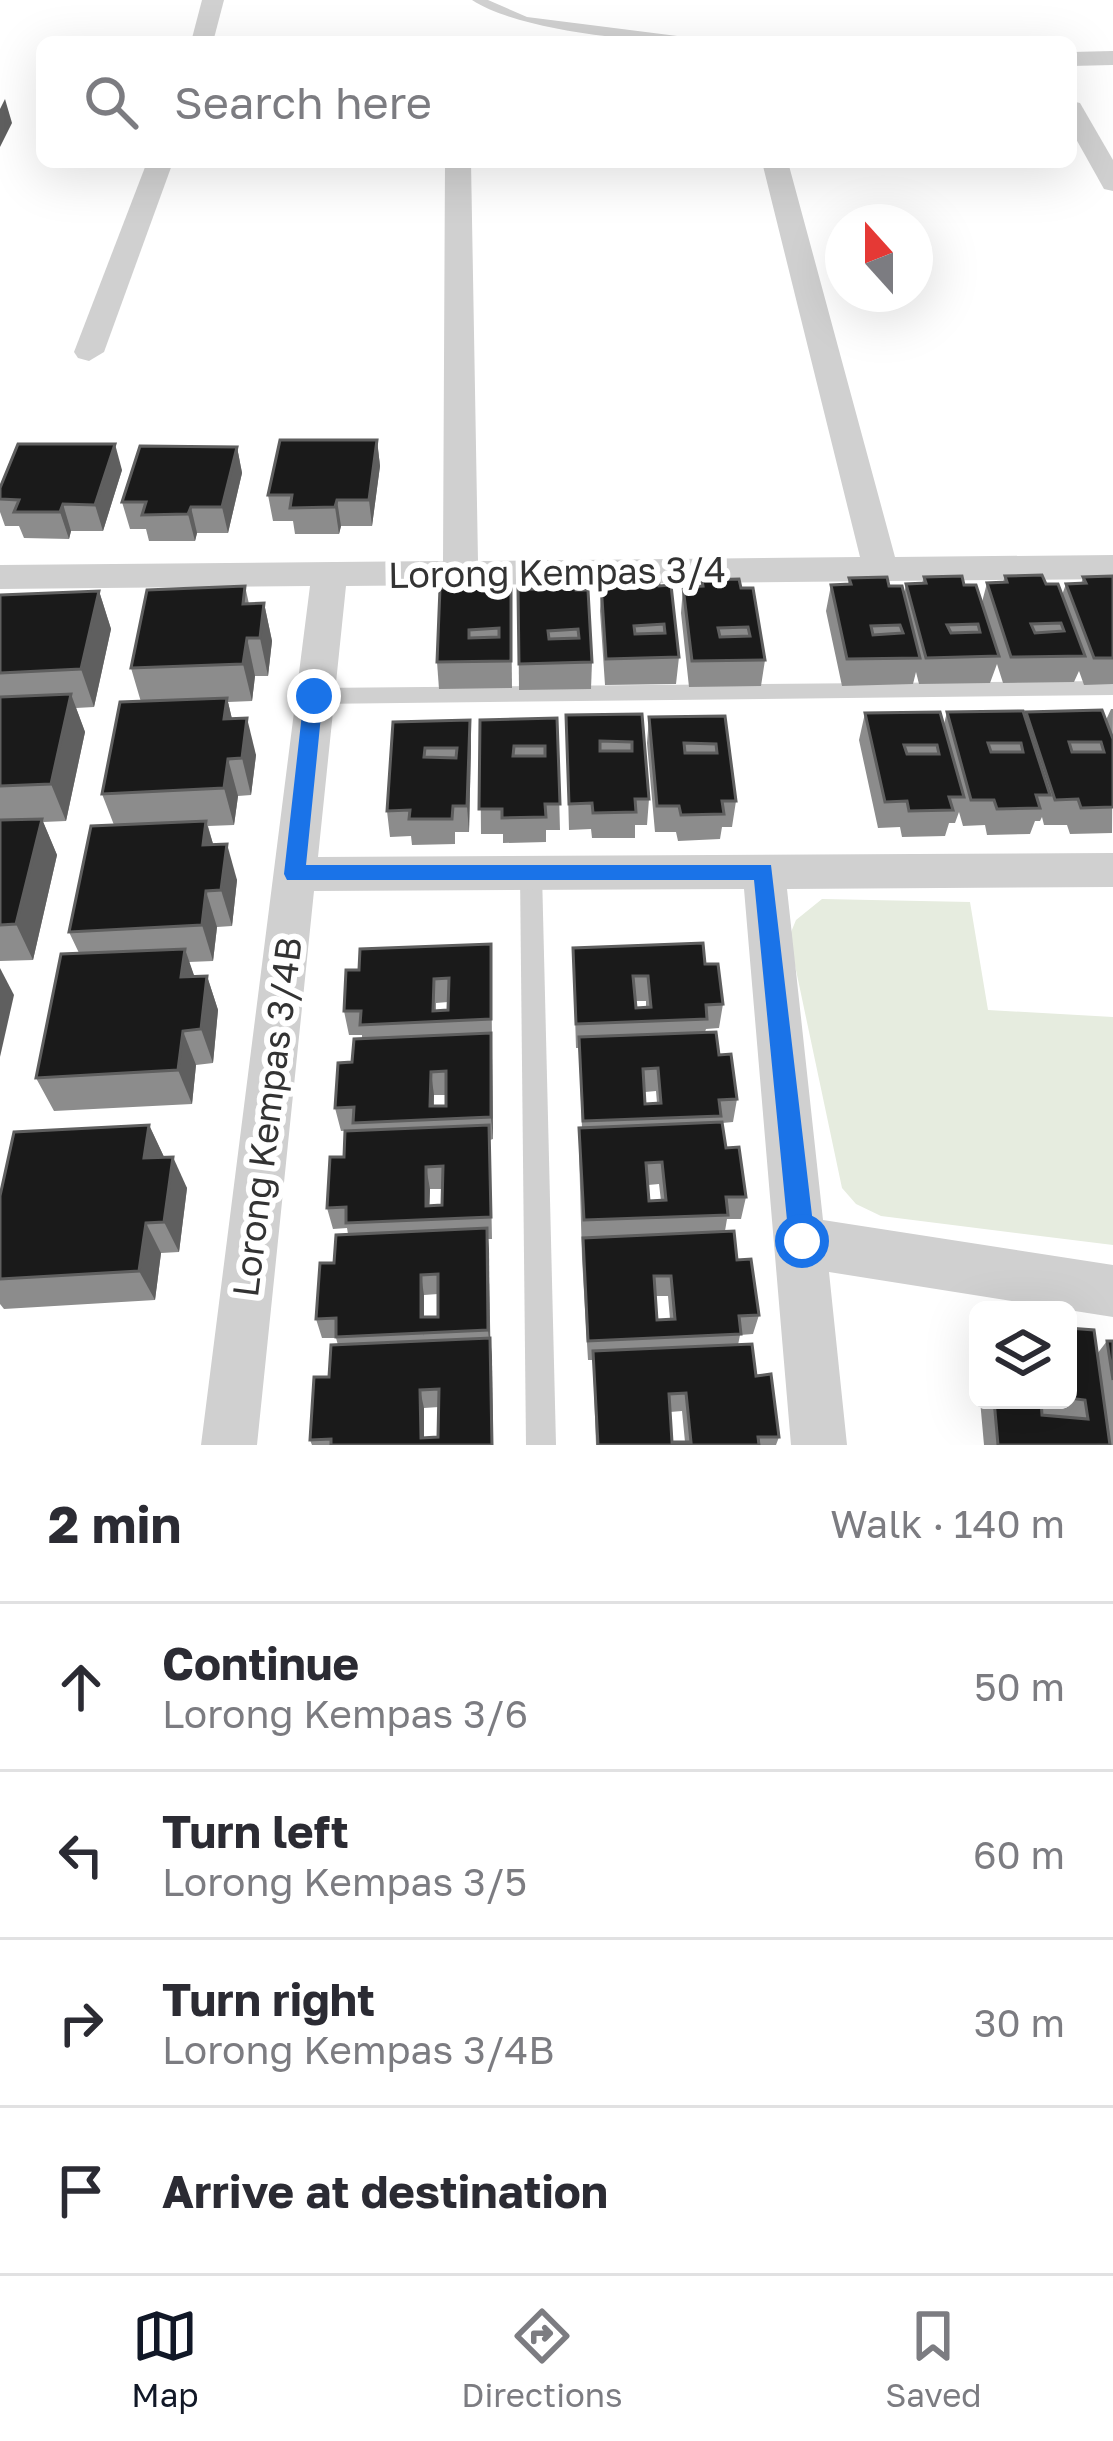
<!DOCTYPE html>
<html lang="en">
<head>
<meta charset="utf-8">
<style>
  body { margin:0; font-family:"Golos Text",sans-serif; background:#f2f2f3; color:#2b2b33 }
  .controls { position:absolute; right:36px; bottom:36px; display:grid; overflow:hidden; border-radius:18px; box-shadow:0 12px 48px #0002 }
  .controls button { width:108px; height:108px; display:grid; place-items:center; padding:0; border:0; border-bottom:3px solid #e1e1e2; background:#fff; color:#2b2b33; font:60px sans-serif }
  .compass { position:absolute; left:825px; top:204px; width:108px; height:108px; border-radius:50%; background:#fff; box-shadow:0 12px 48px #0002; rotate:339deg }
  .stop { position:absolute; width:36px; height:36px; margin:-27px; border:9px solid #1a73e8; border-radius:50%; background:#fff }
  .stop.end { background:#1a73e8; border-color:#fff; box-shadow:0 3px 12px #0008 }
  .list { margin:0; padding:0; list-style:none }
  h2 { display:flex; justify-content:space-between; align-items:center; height:156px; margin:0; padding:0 48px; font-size:51px }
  h2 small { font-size:39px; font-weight:400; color:#7c7c81 }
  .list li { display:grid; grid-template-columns:78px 1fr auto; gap:36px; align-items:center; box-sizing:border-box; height:168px; padding:0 48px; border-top:3px solid #e1e1e2 }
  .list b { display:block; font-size:45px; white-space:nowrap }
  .list p { margin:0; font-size:39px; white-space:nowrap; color:#7c7c81 }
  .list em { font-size:39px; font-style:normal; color:#7c7c81 }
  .icon { flex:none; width:66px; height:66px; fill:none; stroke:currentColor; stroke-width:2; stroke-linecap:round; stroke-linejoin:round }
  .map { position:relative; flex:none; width:1113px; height:1445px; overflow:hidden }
  .search { position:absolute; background:#fff; box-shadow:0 12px 48px #0002; left:36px; right:36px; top:36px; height:132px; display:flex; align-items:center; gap:30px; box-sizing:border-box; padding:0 42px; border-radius:18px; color:#7c7c81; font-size:45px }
  .sheet { height:828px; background:#fff }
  nav { display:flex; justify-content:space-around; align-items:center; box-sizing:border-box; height:168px; border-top:3px solid #e1e1e2; background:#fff; font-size:33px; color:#7c7c81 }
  nav a { display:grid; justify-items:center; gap:6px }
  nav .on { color:#111827 }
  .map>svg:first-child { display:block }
  .green { fill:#e6ecdf }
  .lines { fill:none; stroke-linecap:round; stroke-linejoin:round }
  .service { fill:#d0d0d0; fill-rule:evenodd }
  .minor { fill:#d0d0d0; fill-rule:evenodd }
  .wall { fill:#8c8c8c; fill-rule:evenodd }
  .shaded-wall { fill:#5f5f5f }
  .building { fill:#1a1a1a; stroke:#5f5f5f; stroke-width:3; fill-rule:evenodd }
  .route { fill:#1a73e8 }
  .labels { text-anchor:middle; stroke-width:12; stroke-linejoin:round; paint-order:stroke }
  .street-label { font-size:36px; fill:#333; stroke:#fff }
</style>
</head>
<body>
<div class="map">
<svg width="1113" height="1445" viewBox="0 0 1113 1445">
  <rect width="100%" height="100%" fill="#fff"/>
  <path class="green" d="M 822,899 L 970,902 L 988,1010 L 1113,1017 L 1113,1245 L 881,1216 L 856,1204 L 842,1188 L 789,937 L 796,920 Z"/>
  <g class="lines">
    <g class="service">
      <path d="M 472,0 L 488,0 L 527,17 L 693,38 L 699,42 C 639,42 522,32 472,0 Z"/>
      <path d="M 1113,681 L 1113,695 L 314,704 L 304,696 L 314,688 Z"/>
      <path d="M 531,864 L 539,866 L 542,873 L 556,1445 L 526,1445 L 520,873 L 523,866 Z"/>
    </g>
    <g class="minor">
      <path d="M 202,0 L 224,0 L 213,42 L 191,42 Z"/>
      <path d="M 1113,51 L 1113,65 L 1071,66 L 1071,52 Z"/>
      <path d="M 1071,101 L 1080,103 L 1113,160 L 1113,191 L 1104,189 L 1071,130 Z"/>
      <path d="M 147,162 L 173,162 L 104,352 L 89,361 L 78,358 L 74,352 Z"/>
      <path d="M 445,162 L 471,162 L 478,561 L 860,557 L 762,162 L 788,162 L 895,557 L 1113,555 L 1113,579 L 346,586 L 318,857 L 1113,853 L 1113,887 L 787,889 L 823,1220 L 1113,1265 L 1113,1317 L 829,1272 L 847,1445 L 791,1445 L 744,889 L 314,891 L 257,1445 L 201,1445 L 310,586 L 0,589 L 0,565 L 443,561 Z"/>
    </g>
  </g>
  <g class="wall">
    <path d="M 377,440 L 380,466 L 372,526 L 341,526 L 339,534 L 295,534 L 293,521 L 273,521 L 268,495 Z"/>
    <path d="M 237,447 L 242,473 L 228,533 L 197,533 L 195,541 L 149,541 L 146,529 L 130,529 L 122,502 Z"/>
    <path d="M 122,470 L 103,531 L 71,531 L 69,539 L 24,538 L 19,526 L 5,526 L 0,512 L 0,488 Z"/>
    <path d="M 1005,576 L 1046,584 L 1062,595 L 1066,584 L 1081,584 L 1083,577 L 1113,576 L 1113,684 L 1084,685 L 1079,671 L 1074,682 L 1003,683 L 997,664 L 990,683 L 919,684 L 916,672 L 913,684 L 842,686 L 826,611 L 831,585 L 848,584 L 849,578 L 889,586 L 904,595 L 906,584 L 922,583 L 924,577 L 964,585 L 982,602 L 987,583 L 1003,582 Z"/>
    <path d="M 620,577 L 659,586 L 679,657 L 676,684 L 605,685 L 600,611 L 601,584 L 620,584 Z"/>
    <path d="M 702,580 L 741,588 L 765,660 L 761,686 L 689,687 L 681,613 L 683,587 L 701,586 Z"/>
    <path d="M 245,586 L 249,604 L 264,603 L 272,641 L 268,676 L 255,676 L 252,701 L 228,702 L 232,719 L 256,755 L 251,795 L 238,796 L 234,825 L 208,826 L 213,844 L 237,880 L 232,926 L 217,927 L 213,961 L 189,962 L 194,976 L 207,976 L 218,1010 L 213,1063 L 196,1065 L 192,1104 L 54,1111 L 36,1078 L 79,953 L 69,932 L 114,825 L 102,794 L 141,702 L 131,668 Z"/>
    <path d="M 499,589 L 511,589 L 512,688 L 439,689 L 437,662 Z"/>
    <path d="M 518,589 L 576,590 L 592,662 L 591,689 L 519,690 Z"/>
    <path d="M 99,591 L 111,629 L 94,707 L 76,708 L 85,732 L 66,821 L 43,822 L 57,855 L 33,960 L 0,961 L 0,595 Z"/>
    <path d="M 1111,709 L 1113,709 L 1112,833 L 1070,834 L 1067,825 L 1044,825 L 1042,817 L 1040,821 L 1035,821 L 1030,834 L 987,835 L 985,825 L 963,826 L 959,812 L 955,823 L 949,823 L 945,836 L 902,837 L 900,827 L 878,828 L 859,740 L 865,713 L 944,724 L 947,712 L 1025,716 L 1026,712 L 1106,720 Z"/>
    <path d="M 642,714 L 649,799 L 647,825 L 635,825 L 635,838 L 592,838 L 591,829 L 569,830 L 566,715 Z"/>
    <path d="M 725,716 L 736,801 L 732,827 L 722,827 L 720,839 L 678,841 L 676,832 L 655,832 L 647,743 L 649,717 Z"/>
    <path d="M 557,718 L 560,830 L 546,830 L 546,842 L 503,843 L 503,834 L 481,834 L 480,720 Z"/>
    <path d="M 470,720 L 471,746 L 469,832 L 455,832 L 455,844 L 412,845 L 411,836 L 390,837 L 387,811 L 393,722 Z"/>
    <path d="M 491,944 L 493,1139 L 490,1140 L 492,1239 L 488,1239 L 493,1445 L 312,1445 L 310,1440 L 338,1345 L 336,1338 L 322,1338 L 316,1319 L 334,1263 L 348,1234 L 347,1228 L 333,1229 L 327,1208 L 355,1130 L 341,1131 L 335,1108 L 362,1038 L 362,1035 L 349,1035 L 344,1011 L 359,970 ZM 448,1002 L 448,1010 L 436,1011 L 436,1003 ZM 434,1095 L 446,1095 L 446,1106 L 434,1106 ZM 430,1189 L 442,1189 L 442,1205 L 429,1206 ZM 438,1294 L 438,1317 L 424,1317 L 424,1295 ZM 439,1407 L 438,1437 L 424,1437 L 424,1408 Z"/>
    <path d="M 573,948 L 705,964 L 723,1004 L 719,1028 L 706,1029 L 705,1032 L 719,1055 L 737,1099 L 733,1122 L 722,1123 L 726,1148 L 746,1197 L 741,1219 L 727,1219 L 725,1231 L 759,1315 L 753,1334 L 740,1335 L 738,1345 L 756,1376 L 779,1437 L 776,1445 L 596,1445 L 593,1360 L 588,1360 L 582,1258 L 579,1151 L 579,1128 L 582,1128 L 579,1048 L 576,1048 ZM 635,1001 L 646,1001 L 646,1008 L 636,1008 ZM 656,1091 L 657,1103 L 645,1104 L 645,1092 ZM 659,1184 L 661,1201 L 649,1201 L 648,1185 ZM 656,1296 L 668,1296 L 670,1319 L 657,1320 ZM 682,1411 L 685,1442 L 672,1442 L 670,1412 Z"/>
    <path d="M 149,1125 L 164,1157 L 187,1188 L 179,1252 L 161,1253 L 155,1300 L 4,1309 L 0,1304 L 0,1196 Z"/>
    <path d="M 1068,1328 L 1097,1354 L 1107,1341 L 1113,1341 L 1113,1445 L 984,1445 L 980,1400 L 1068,1400 Z"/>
    <path d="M 978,1335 L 978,1373 L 975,1339 Z"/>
  </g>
  <g class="shaded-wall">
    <path d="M 5,99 L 12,123 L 0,147 L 0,109 Z"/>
    <path d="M 377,440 L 380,466 L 372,526 L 369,500 Z"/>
    <path d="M 115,444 L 122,470 L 103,531 L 95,505 Z"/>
    <path d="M 237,447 L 242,473 L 228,533 L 222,507 Z"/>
    <path d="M 337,500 L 341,526 L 339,534 L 335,507 Z"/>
    <path d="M 63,504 L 71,531 L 69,539 L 60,512 Z"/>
    <path d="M 191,507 L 197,533 L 195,541 L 188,514 Z"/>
    <path d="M 99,591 L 111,629 L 94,707 L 81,669 Z"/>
    <path d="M 264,603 L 272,641 L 268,676 L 260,638 Z"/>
    <path d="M 247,638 L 255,676 L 252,701 L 243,664 Z"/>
    <path d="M 71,694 L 85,732 L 66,821 L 51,784 Z"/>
    <path d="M 227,698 L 236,736 L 224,719 Z"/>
    <path d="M 247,718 L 256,755 L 251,795 L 242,758 Z"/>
    <path d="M 470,720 L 471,746 L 469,832 L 467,806 Z"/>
    <path d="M 228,759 L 238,796 L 234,825 L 224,788 Z"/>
    <path d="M 42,819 L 57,855 L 33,960 L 16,924 Z"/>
    <path d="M 206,821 L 217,857 L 203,845 Z"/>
    <path d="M 227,844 L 237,880 L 232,926 L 221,890 Z"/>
    <path d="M 206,891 L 217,927 L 213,961 L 202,925 Z"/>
    <path d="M 185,949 L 197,984 L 181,977 Z"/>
    <path d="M 0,968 L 14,995 L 0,1057 Z"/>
    <path d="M 207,976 L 218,1010 L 213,1063 L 201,1029 Z"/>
    <path d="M 183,1031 L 196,1065 L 192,1104 L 178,1070 Z"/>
    <path d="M 491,1033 L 492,1057 L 493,1139 L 491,1117 Z"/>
    <path d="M 431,1072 L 434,1095 L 433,1119 L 430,1106 Z"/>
    <path d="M 149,1125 L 164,1157 L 144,1158 Z"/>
    <path d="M 173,1157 L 187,1188 L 179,1252 L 164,1222 Z"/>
    <path d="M 426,1167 L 430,1189 L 429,1220 L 426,1206 Z"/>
    <path d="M 146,1223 L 161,1253 L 155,1300 L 139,1271 Z"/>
    <path d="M 487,1228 L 489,1249 L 490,1349 L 488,1330 Z"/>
    <path d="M 421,1275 L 424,1295 L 424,1336 L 421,1317 Z"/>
    <path d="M 490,1338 L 492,1357 L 493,1445 L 492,1445 Z"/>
    <path d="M 420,1390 L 424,1408 L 424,1445 L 421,1438 Z"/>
  </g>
  <g class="building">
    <path d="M 280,440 L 377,440 L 369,500 L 337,500 L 335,507 L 290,508 L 292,495 L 268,495 Z"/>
    <path d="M 18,444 L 115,444 L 95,505 L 63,504 L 60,512 L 14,512 L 19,500 L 0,499 L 0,488 Z"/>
    <path d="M 140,446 L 237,447 L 222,507 L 191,507 L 188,514 L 142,515 L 146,502 L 122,502 Z"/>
    <path d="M 1042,575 L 1046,584 L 1058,584 L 1085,656 L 1011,657 L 987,583 L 1007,582 L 1005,576 ZM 1061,623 L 1064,631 L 1035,633 L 1031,624 Z"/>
    <path d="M 658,576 L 659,586 L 671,585 L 679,657 L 606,659 L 601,584 L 621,584 L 620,577 ZM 664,624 L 665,633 L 635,634 L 634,626 Z"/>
    <path d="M 962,576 L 964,585 L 976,585 L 999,656 L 926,658 L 906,584 L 926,583 L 924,577 ZM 978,624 L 980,632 L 951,633 L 947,625 Z"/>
    <path d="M 1113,576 L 1113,658 L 1094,658 L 1066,584 L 1086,583 L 1083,577 Z"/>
    <path d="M 887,577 L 889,586 L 902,586 L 920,658 L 847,659 L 831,585 L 851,584 L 849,578 ZM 900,625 L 903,633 L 873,635 L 871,626 Z"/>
    <path d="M 739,579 L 741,588 L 753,588 L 765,660 L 692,661 L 683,587 L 703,586 L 702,580 ZM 748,627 L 750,636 L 720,637 L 718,628 Z"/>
    <path d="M 498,580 L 499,589 L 511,589 L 511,661 L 437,662 L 440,588 L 460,587 L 461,581 ZM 499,628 L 499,637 L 469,638 L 469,630 Z"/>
    <path d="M 575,581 L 576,590 L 588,590 L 592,662 L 519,664 L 518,589 L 538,589 L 538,582 ZM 578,629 L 579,638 L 549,639 L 548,631 Z"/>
    <path d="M 245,586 L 243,604 L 264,603 L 260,638 L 247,638 L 243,664 L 131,668 L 147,590 Z"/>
    <path d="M 99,591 L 81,669 L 0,673 L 0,595 Z"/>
    <path d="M 71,694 L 51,784 L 0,786 L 0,697 Z"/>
    <path d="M 227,698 L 224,719 L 247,718 L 242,758 L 228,759 L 224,788 L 102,794 L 120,702 Z"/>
    <path d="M 1102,710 L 1113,739 L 1113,807 L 1081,808 L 1078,799 L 1055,800 L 1026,712 ZM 1069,742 L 1101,742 L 1104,752 L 1072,752 Z"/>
    <path d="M 1023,711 L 1050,795 L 1036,795 L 1040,808 L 997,809 L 994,800 L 971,800 L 947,712 ZM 988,743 L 1021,743 L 1023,752 L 991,752 Z"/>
    <path d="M 940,712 L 964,797 L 949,797 L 953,810 L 909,811 L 907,801 L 885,802 L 865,713 ZM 904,745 L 937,745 L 939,754 L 907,754 Z"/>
    <path d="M 642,714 L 649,799 L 635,799 L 636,812 L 593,813 L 592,803 L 569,804 L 566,715 ZM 600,741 L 632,742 L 632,751 L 600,751 Z"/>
    <path d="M 725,716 L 736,801 L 722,801 L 724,814 L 681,815 L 679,806 L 657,806 L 649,717 ZM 684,743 L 716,744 L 717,753 L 685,753 Z"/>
    <path d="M 557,718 L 560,804 L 545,804 L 546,817 L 502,818 L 502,809 L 479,809 L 480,720 ZM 514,746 L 545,746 L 545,756 L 513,756 Z"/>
    <path d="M 470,720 L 467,806 L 453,806 L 452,819 L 409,819 L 410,810 L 387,811 L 393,722 ZM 425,748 L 457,748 L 456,758 L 424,757 Z"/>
    <path d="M 42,819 L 16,924 L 0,925 L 0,820 Z"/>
    <path d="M 206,821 L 203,845 L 227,844 L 221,890 L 206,891 L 202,925 L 69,932 L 91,826 Z"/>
    <path d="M 703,943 L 705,964 L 718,964 L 723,1004 L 706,1005 L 707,1019 L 576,1024 L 573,948 ZM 633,976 L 648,976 L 651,1007 L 636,1008 Z"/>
    <path d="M 491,944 L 491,1019 L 360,1025 L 361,1011 L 344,1011 L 346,970 L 359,970 L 360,949 ZM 449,978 L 448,1010 L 433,1011 L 434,979 Z"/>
    <path d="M 185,949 L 181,977 L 207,976 L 201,1029 L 183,1031 L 178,1070 L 36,1078 L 61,954 Z"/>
    <path d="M 716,1032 L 719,1055 L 731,1054 L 737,1099 L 719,1100 L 721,1116 L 583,1121 L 579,1037 ZM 658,1068 L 661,1103 L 645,1104 L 643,1069 Z"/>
    <path d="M 491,1033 L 491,1117 L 353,1123 L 354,1107 L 335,1108 L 338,1063 L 352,1062 L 354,1039 ZM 446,1071 L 446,1106 L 430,1106 L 431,1072 Z"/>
    <path d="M 722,1122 L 726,1148 L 739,1147 L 746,1197 L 726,1197 L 728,1215 L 584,1220 L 579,1128 ZM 662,1162 L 666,1200 L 649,1201 L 646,1163 Z"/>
    <path d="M 149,1125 L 144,1158 L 173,1157 L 164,1222 L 146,1223 L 139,1271 L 0,1279 L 0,1196 L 14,1132 Z"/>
    <path d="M 489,1125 L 491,1217 L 346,1223 L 346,1207 L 327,1208 L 330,1157 L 344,1157 L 345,1131 ZM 443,1166 L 442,1205 L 426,1206 L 426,1167 Z"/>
    <path d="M 487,1228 L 488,1330 L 336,1337 L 336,1318 L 316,1319 L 320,1263 L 334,1263 L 336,1235 ZM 438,1274 L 438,1317 L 421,1317 L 421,1275 Z"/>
    <path d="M 734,1231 L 737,1260 L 751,1259 L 759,1315 L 739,1316 L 741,1334 L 588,1341 L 583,1238 ZM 654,1276 L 671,1276 L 675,1319 L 657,1320 Z"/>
    <path d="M 1068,1328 L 1094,1330 L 1110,1445 L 998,1445 L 994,1400 L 1041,1400 L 1042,1415 L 1088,1419 L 1085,1400 L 1068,1398 Z"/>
    <path d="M 490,1338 L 492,1445 L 331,1445 L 331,1439 L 310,1440 L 314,1377 L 329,1377 L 331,1345 ZM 439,1389 L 438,1437 L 421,1438 L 420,1390 Z"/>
    <path d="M 1107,1341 L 1113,1341 L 1113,1380 Z"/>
    <path d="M 752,1344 L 756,1376 L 771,1374 L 779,1437 L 758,1437 L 759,1445 L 598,1445 L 593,1351 ZM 686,1393 L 691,1442 L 672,1442 L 669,1394 Z"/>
  </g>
  <path class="route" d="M 314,689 L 323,696 L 306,865 L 771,865 L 815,1241 L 811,1250 L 802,1254 L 793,1250 L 789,1241 L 754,880 L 287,880 L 284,874 L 304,696 Z"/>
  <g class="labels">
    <g class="street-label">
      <text transform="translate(557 572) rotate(-1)" y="13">Lorong Kempas 3/4</text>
      <text transform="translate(267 1117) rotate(-83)" y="13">Lorong Kempas 3/4B</text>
    </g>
  </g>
</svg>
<div class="controls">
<button><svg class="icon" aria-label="layers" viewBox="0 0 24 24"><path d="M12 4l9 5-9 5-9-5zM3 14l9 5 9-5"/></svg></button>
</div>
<svg class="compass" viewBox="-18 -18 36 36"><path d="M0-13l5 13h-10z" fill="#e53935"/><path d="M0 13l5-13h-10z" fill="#7c7c81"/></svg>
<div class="stop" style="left:802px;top:1241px"></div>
<div class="stop end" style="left:314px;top:696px"></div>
<div class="search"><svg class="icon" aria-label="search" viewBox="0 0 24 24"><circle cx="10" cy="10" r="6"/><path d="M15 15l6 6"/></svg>Search here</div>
</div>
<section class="sheet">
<h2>2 min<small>Walk · 140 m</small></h2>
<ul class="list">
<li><svg class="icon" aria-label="ahead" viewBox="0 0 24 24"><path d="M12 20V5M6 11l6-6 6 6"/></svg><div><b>Continue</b><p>Lorong Kempas 3/6</p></div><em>50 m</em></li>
<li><svg class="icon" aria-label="left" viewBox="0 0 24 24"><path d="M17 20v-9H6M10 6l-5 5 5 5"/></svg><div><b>Turn left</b><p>Lorong Kempas 3/5</p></div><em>60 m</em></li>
<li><svg class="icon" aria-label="right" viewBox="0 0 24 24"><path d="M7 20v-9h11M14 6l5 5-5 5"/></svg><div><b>Turn right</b><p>Lorong Kempas 3/4B</p></div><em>30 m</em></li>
<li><svg class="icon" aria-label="arrive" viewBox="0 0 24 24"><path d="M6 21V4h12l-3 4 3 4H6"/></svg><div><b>Arrive at destination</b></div></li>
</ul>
</section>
<nav>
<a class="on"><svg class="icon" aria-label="map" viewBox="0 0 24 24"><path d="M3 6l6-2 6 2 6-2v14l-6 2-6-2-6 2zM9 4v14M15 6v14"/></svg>Map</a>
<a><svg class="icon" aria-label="directions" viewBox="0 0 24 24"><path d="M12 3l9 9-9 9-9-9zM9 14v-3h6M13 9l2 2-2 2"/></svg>Directions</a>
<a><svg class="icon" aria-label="saved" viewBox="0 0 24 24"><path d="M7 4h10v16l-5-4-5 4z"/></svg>Saved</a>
</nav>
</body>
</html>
